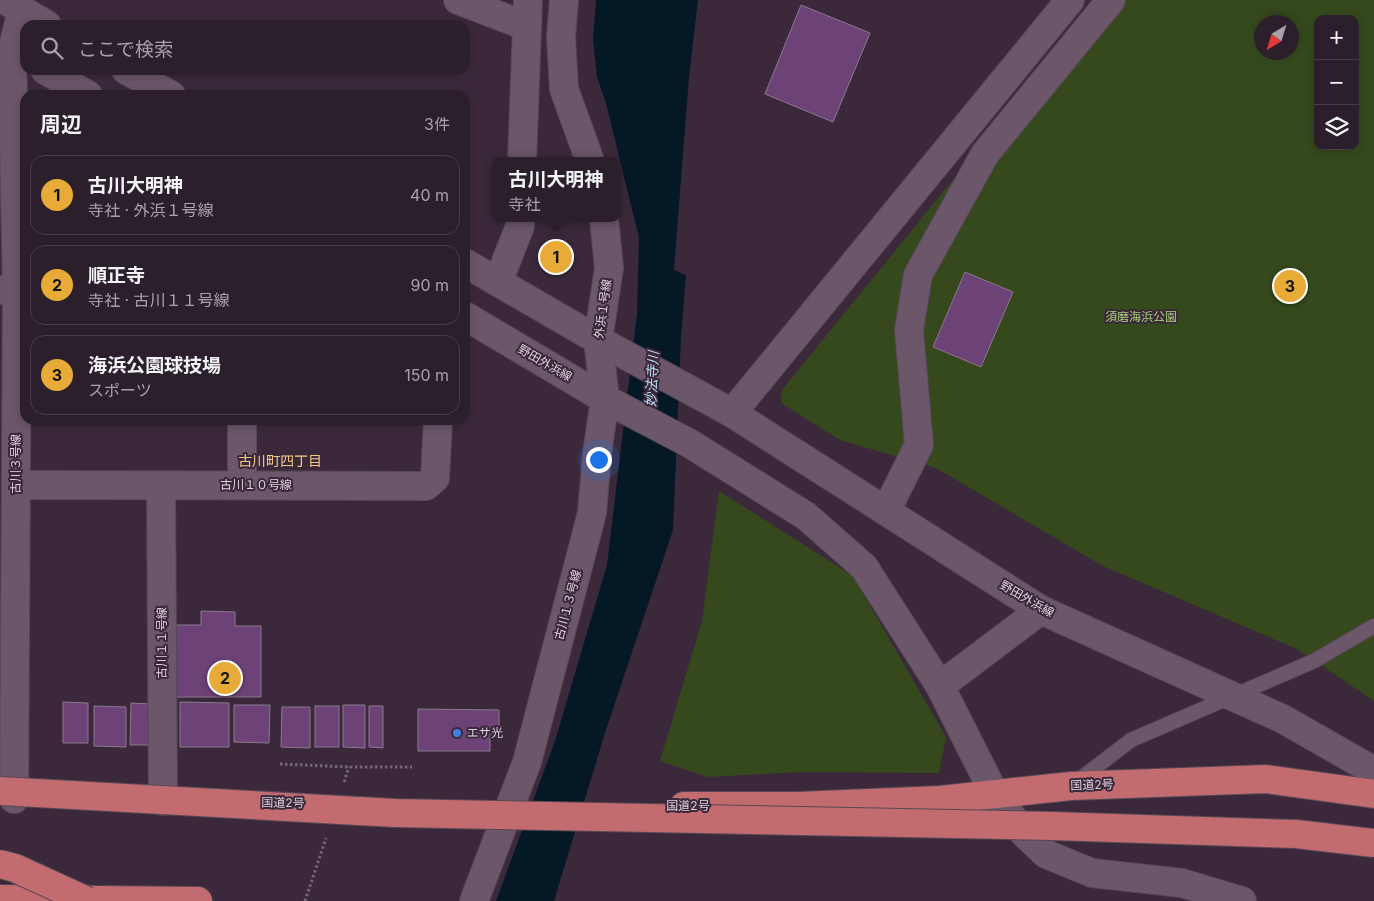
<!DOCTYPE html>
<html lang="ja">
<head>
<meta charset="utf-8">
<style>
  body { margin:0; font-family:Inter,"Noto Sans JP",sans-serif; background:#342734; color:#f1f3f6 }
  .controls { position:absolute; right:15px; top:15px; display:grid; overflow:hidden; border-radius:10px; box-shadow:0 2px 8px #0003 }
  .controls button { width:45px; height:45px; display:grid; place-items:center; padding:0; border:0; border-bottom:1px solid #483d48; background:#2c1f2c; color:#f1f3f6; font:25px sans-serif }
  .compass { position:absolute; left:1254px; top:15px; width:45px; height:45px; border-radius:50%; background:#2c1f2c; box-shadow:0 2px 8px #0003; rotate:218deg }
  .you { position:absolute; left:598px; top:459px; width:18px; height:18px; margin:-12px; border:4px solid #fff; border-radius:50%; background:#1a73e8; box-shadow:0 0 0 8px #1a73e833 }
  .badge { display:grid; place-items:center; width:32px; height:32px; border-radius:50%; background:#e9ab38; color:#111; font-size:16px; font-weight:700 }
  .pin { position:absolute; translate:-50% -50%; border:2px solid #fff; box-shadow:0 1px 5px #0006 }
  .popup { position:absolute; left:491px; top:157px; width:130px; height:65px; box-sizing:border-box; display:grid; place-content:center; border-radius:10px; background:#2c1f2c; filter:drop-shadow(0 1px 4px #0005); font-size:16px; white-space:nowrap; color:#a6a2a9 }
  .popup b { font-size:19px; color:#f1f3f6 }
  .popup::after { content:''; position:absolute; left:50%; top:100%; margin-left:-10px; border:10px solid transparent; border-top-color:#2c1f2c }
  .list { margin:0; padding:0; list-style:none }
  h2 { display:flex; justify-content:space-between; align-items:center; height:65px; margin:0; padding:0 20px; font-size:21px }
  h2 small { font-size:16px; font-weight:400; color:#a6a2a9 }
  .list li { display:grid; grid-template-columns:32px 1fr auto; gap:15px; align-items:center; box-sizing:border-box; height:80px; margin:0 10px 10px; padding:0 10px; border:1px solid #483d48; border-radius:15px }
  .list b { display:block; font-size:19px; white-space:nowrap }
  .list p { margin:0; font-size:16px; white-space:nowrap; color:#a6a2a9 }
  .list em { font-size:16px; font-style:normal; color:#a6a2a9 }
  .icon { flex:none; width:28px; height:28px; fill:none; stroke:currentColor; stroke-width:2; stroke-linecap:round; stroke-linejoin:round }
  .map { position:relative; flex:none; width:1374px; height:901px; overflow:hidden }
  .search { position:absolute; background:#2c1f2c; box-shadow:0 2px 8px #0003; left:20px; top:20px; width:450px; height:55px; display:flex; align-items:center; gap:12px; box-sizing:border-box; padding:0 18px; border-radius:15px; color:#a6a2a9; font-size:19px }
  .panel { position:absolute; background:#2c1f2c; box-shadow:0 2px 8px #0003; left:20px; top:90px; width:450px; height:335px; border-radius:15px }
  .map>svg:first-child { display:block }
  .green { fill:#35491d; fill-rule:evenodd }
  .water { fill:#041826 }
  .building { fill:#6d4377; stroke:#8b788f }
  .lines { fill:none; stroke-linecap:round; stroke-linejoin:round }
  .lane-casing { stroke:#574757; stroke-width:16 }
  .street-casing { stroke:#574757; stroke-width:30 }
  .secondary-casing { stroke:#574757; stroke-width:30 }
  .highway-casing { stroke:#574757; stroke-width:30 }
  .path { stroke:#766676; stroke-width:3; stroke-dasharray:2.5 2.5; stroke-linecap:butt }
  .lane { stroke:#6b566a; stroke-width:14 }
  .street { stroke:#6b566a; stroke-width:28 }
  .secondary { stroke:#6b566a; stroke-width:28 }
  .highway { stroke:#c26c6f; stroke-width:28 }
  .highway-bridge-casing { stroke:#574757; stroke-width:30; stroke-linecap:butt }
  .path-bridge { stroke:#766676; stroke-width:3; stroke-dasharray:2.5 2.5; stroke-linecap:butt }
  .highway-bridge { stroke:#c26c6f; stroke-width:28 }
  .shop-dot { fill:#3f7fe0; stroke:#3b293b; stroke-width:2 }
  .labels { text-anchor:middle; stroke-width:4; stroke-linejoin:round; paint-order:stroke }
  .street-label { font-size:12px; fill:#dfd3df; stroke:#3b293b }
  .park-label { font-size:12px; fill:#a4cf76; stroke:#3b293b }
  .poi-label { font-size:12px; fill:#dfd3df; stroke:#3b293b; text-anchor:start }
  .water-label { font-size:14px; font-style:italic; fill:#b9dbf4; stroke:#3b293b }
  .neighbourhood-label { font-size:14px; fill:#f6ca85; stroke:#3b293b }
</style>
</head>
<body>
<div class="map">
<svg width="1374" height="901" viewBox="0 0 1374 901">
  <rect width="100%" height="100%" fill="#3b293b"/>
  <g class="green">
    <path d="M 1099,0 L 1374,0 L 1374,701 L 1297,649 L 1103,566 L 936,468 L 840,440 L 781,403 L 782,390 ZM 1318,19 L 1355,19 L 1355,146 L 1318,146 ZM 1262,22 L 1292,22 L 1292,52 L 1262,52 Z"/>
    <path d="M 719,491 L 853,576 L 946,737 L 939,773 L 801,772 L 708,777 L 660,761 L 702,621 Z"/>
  </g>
  <path class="water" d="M 596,0 L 698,0 L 689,77 L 674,270 L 686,275 L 681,337 L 673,530 L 604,736 L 554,901 L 496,901 L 555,741 L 607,565 L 637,314 L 639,238 L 606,103 L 597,77 L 593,39 Z"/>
  <g class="building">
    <path d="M 801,5 L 870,33 L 833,122 L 765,94 Z"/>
    <path d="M 965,272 L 1013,292 L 981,367 L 933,347 Z"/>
    <path d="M 201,611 L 235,612 L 235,626 L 261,626 L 261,697 L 174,697 L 174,625 L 201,625 Z"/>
    <path d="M 63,702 L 88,703 L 88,743 L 63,743 Z"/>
    <path d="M 180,702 L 229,703 L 229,747 L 180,747 Z"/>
    <path d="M 131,703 L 151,704 L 151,745 L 130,745 Z"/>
    <path d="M 234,705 L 270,705 L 269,743 L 234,742 Z"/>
    <path d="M 343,705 L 365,705 L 365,748 L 343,747 Z"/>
    <path d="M 94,706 L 126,707 L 126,747 L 94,746 Z"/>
    <rect x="315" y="706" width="24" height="41"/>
    <path d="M 369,706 L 383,706 L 383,748 L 369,747 Z"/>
    <path d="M 282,707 L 310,707 L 310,748 L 281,747 Z"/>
    <path d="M 418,709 L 499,710 L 499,737 L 490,737 L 490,751 L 418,751 Z"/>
  </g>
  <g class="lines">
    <g class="lane-casing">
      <path id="lane" d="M 1075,783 L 1131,740 L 1314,661 L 1374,626"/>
    </g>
    <g class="street-casing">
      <g id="street">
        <path d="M 458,0 L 526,26"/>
        <path d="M 522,161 L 528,0"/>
        <path d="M 498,282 L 520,226 L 520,218"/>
        <path d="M 0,290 L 25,290"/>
        <path d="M 732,413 L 1070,0"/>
        <path d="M 16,485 L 426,486 L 435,478 L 438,420"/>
        <path d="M 242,485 L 242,420"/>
        <path d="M 161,486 L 163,801"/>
        <path d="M 886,511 L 919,445 L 909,330 L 918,275 L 985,154 L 1111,0"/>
        <path d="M 940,686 L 1041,610"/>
      </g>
    </g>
    <g class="secondary-casing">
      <g id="secondary">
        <path d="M 5,0 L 47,25"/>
        <path d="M 564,0 L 561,37 L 564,89 L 590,161"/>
        <path d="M 45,70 L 88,95"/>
        <path d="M 126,70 L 171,95"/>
        <path d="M 465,263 L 598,340 L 732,413 L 1041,610 L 1283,719 L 1374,771"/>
        <path d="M 465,316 L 605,399 L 689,443 L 806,516 L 864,567 L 940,686 L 995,795 L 1025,834 L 1046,854 L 1092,873 L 1182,883 L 1242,901"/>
        <path d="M 14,799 L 17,290 L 12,50 L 22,11"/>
        <path d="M 474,901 L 527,762 L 592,513 L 597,454 L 605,399 L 598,340 L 609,268 L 604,218"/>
      </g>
    </g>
    <g class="highway-casing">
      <g id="highway">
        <path d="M 684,806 L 798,806 L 940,800 L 1071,786 L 1266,779 L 1374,794"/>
        <path d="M 0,899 L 198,901"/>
      </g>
    </g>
    <path class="path" d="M 280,764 L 349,767 L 412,767"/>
    <use href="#lane" class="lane"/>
    <use href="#street" class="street"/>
    <use href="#secondary" class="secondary"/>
    <use href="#highway" class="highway"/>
    <g class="highway-bridge-casing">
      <g id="highway-bridge">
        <path d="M 0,791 L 395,813 L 1053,826 L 1296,834 L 1374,843"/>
        <path d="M 0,864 L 15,868 L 87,901"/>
      </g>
    </g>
    <g class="path-bridge">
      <path d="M 344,782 L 349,767"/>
      <path d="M 305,901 L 326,838"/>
    </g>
    <use href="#highway-bridge" class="highway-bridge"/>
  </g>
  <circle class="shop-dot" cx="457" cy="733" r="5"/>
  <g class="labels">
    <g class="street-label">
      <text transform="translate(603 309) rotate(-82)" y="4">外浜１号線</text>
      <text transform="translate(545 363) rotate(30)" y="4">野田外浜線</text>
      <text transform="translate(16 464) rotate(-90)" y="4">古川３号線</text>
      <text x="256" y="489">古川１０号線</text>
      <text transform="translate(1027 599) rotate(30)" y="4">野田外浜線</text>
      <text transform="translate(568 605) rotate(-75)" y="4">古川１３号線</text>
      <text transform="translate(162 643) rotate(-90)" y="4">古川１１号線</text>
      <text transform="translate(1092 785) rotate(-2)" y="4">国道2号</text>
      <text transform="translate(283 803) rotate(1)" y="4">国道2号</text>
      <text x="688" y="810">国道2号</text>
    </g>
    <g class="park-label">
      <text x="1141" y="321">須磨海浜公園</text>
    </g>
    <g class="poi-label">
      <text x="467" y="737">エサ光</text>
    </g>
    <g class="water-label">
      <text transform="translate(652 379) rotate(-87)" y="5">妙法寺川</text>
    </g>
    <g class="neighbourhood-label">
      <text x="280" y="466">古川町四丁目</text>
    </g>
  </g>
</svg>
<div class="controls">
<button>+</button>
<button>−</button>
<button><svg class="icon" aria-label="layers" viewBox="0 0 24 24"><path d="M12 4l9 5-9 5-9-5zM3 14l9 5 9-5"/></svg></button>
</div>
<svg class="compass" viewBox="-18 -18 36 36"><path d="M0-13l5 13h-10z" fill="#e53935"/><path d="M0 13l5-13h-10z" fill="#a6a2a9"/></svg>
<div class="you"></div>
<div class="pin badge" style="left:556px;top:257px">1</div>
<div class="popup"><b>古川大明神</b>寺社</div>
<div class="pin badge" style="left:225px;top:678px">2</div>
<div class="pin badge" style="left:1290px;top:286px">3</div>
<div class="search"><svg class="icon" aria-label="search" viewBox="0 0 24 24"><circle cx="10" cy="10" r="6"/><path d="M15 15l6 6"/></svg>ここで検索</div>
<section class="panel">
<h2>周辺<small>3件</small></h2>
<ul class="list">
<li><span class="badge">1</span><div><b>古川大明神</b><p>寺社 · 外浜１号線</p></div><em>40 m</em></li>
<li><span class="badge">2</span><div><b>順正寺</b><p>寺社 · 古川１１号線</p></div><em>90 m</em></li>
<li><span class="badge">3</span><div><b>海浜公園球技場</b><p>スポーツ</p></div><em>150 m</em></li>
</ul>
</section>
</div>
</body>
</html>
